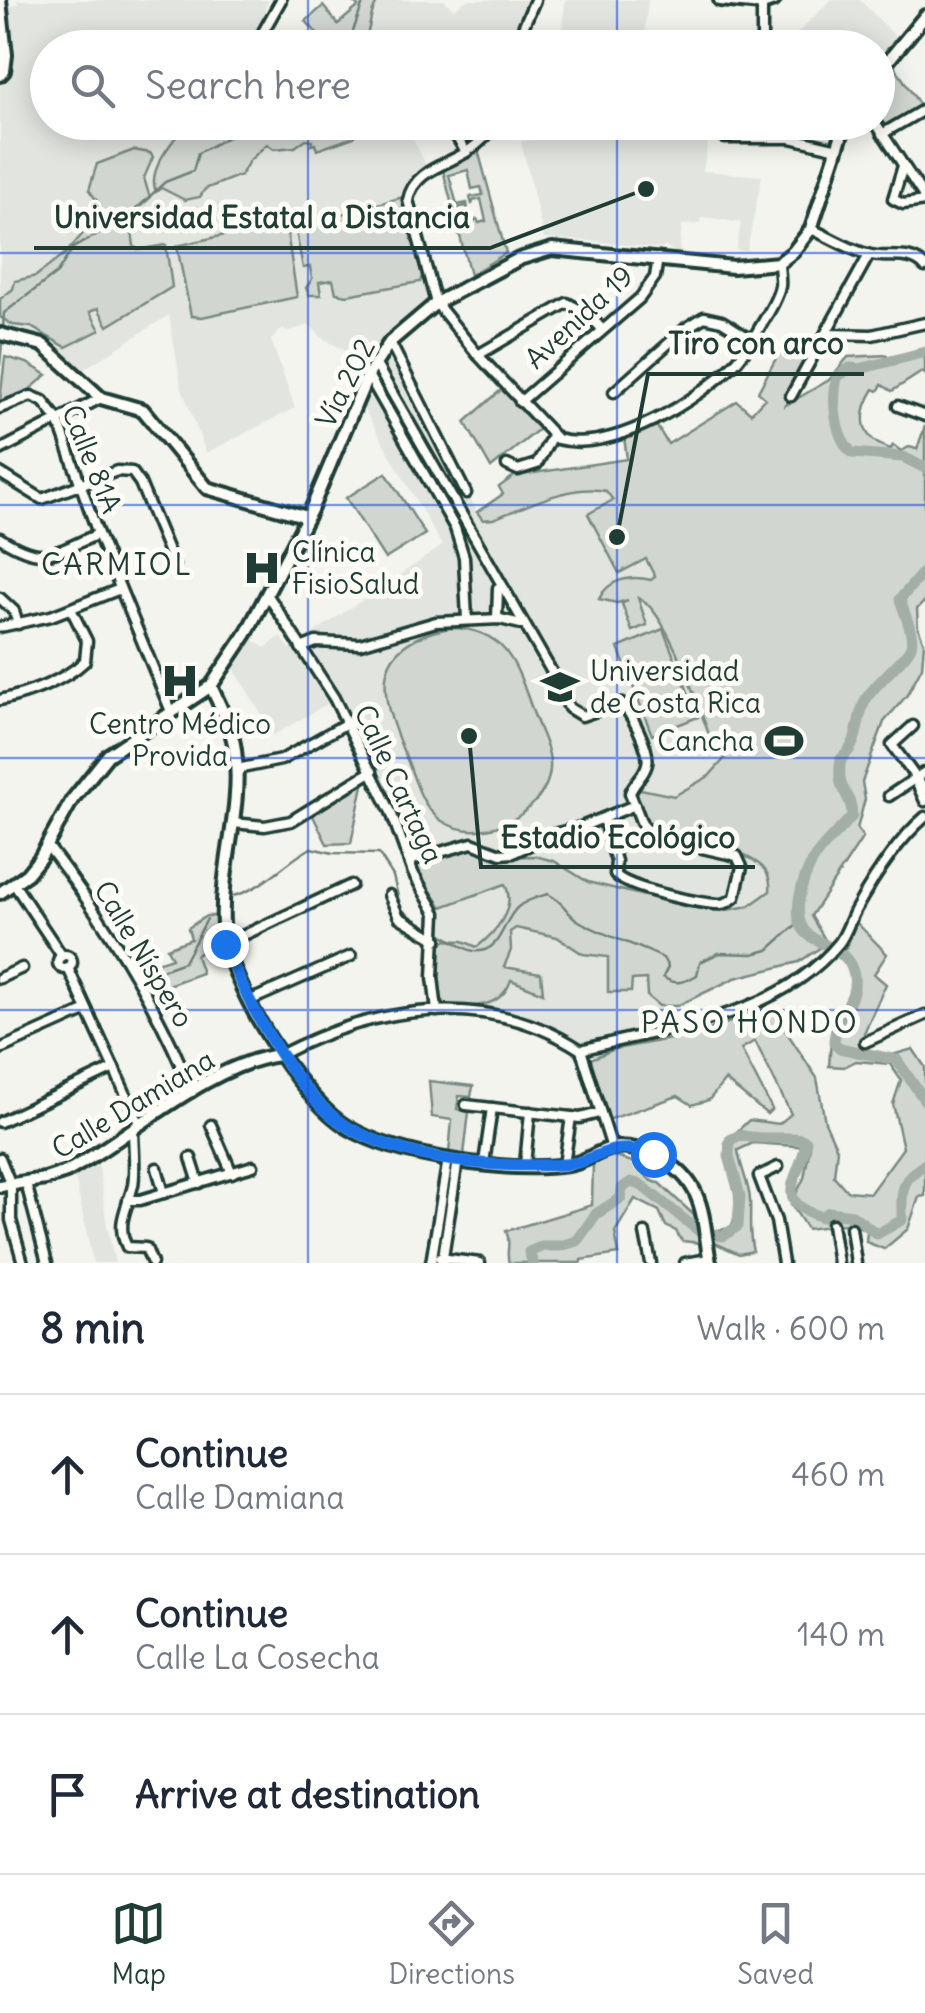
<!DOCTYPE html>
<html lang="en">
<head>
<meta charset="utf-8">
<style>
  body { margin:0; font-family:Delius,sans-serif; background:#f6f6f7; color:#1f2937 }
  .stop { position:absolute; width:30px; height:30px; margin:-22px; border:8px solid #1a73e8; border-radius:50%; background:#fff }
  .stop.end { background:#1a73e8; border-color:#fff; box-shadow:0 2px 10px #0008 }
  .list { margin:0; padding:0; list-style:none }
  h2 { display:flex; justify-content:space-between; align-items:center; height:130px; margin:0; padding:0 40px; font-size:42px }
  h2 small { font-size:32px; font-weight:400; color:#747a83 }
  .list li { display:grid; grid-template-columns:65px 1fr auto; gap:30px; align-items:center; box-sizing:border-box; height:160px; padding:0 40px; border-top:2px solid #e0e1e3 }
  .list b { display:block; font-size:38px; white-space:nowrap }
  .list p { margin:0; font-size:32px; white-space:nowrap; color:#747a83 }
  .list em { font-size:32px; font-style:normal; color:#747a83 }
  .icon { flex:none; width:55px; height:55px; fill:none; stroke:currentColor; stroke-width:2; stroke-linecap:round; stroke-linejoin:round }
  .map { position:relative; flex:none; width:925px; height:1263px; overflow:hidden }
  .search { position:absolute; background:#fff; box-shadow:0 5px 25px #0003; left:30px; right:30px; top:30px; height:110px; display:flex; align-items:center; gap:25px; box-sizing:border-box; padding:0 35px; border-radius:55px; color:#747a83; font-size:38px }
  .sheet { height:610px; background:#fff }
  nav { display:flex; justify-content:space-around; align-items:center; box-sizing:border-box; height:140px; border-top:2px solid #e0e1e3; background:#fff; font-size:28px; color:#747a83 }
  nav a { display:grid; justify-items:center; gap:5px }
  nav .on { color:#1f3d34 }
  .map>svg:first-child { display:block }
  .built { fill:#e2e5df }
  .green { fill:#d1d6d1; stroke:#788a82; stroke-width:2.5; fill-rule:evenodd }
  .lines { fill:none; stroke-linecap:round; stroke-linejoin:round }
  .stream { stroke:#6e8179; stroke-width:2.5 }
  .river { stroke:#a3aea7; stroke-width:11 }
  .street-casing { stroke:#1f3d34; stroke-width:15 }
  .secondary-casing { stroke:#1f3d34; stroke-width:18 }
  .street { stroke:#fdfcf7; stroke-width:8 }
  .secondary { stroke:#fdfcf7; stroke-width:10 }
  .route { stroke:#1a73e8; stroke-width:12 }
  .grid { fill:none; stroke:#1d4ed8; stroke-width:2.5; stroke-opacity:0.55 }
  .labels { text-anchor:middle; stroke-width:10; stroke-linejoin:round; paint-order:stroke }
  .street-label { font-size:28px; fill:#1f3d34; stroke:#fdfcf7 }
  .poi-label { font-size:28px; fill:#1f3d34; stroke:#fdfcf7; text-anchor:start }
  .neighbourhood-label { font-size:30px; letter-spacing:2.5px; fill:#1f3d34; stroke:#fdfcf7 }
  .leader { fill:none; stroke:#1f3d34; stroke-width:4 }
  .callout-dot { fill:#1f3d34; stroke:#fdfcf7; stroke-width:4 }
  .callout-label { font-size:30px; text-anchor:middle; font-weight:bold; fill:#1f3d34; stroke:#fdfcf7; stroke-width:10; stroke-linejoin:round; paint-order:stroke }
</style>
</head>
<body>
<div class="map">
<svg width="925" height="1263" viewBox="0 0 925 1263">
  <rect width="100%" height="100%" fill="#f4f4ef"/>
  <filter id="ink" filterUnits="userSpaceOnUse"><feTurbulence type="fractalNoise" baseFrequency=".01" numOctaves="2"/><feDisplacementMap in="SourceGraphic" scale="20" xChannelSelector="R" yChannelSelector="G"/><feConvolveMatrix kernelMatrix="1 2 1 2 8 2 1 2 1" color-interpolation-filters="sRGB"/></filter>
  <g filter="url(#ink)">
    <g class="built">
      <path d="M 17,0 L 268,0 L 261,23 L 244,47 L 48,48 L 48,122 L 405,123 L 428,169 L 407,193 L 432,297 L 387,341 L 372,361 L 352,343 L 346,351 L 322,338 L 310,325 L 288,331 L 282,329 L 271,340 L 295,408 L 206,453 L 181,386 L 169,315 L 75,375 L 43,345 L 0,334 L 0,75 L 4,71 L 2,9 L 18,4 Z"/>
      <path d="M 364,0 L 444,0 L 454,9 L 467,0 L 535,0 L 521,23 L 512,47 L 341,48 Z"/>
      <path d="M 565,0 L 648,0 L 643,47 L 561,47 Z"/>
      <path d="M 831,0 L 860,0 L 899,40 L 878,62 L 878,48 L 790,47 L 789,41 Z"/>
      <path d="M 549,123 L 711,123 L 703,171 L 762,176 L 747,251 L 736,250 L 741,223 L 710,218 L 701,218 L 700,224 L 682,225 L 679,254 L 665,247 L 660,249 L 593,241 L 544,239 L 521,142 L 567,133 Z"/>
      <path d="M 390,348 L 477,512 L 501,496 L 636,462 L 826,646 L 808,935 L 834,950 L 812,953 L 799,962 L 735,978 L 671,1008 L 680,1028 L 581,1050 L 492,1012 L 437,1011 L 433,977 L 438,924 L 412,872 L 391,812 L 334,700 L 274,735 L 229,661 L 246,634 L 265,648 L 281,636 L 290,649 L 442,546 L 360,402 Z"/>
      <path d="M 98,1160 L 107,1226 L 115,1263 L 93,1263 L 74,1174 Z"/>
    </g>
    <g class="green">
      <path d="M 353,0 L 379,0 C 366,16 374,34 358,47 L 329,47 L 306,21 L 323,6 L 338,24 L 358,7 Z"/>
      <path d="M 895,67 L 921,107 L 886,126 L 878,116 L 878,86 Z"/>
      <path d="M 187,122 L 363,123 L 354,137 L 317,150 L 315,144 L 311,145 L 312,140 L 306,139 L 295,147 L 274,149 L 267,144 L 249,161 L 241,175 L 205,189 L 200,197 L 185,200 L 161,188 L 156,192 C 146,169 174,141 187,122 Z"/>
      <path d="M 134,150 L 150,153 L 153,157 L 144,178 L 150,198 C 127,216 131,223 134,246 L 138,250 L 166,245 L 172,287 L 108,326 L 98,308 L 90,312 L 100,330 L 66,347 L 31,327 L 13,325 L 0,317 L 0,299 L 13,289 L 15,281 L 36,276 L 66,253 L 100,214 L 100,205 L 89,190 L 97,164 Z"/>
      <path d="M 478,150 L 506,253 L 470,275 L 443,170 ZM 468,170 L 472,189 L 481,187 L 483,195 L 470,197 L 472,205 L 473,201 L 481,199 L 486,221 L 479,223 L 477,219 L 463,225 L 458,208 L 466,206 L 468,209 L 467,203 L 457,205 L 449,175 Z"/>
      <path d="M 403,197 L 422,276 L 420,282 L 347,295 L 336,293 L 333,280 L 319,282 L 321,295 L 309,295 L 306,288 L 312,279 L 310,267 L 303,268 L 295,227 Z"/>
      <path d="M 274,210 L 279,209 L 284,213 L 297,297 L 202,317 L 191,316 L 177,246 L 255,228 Z"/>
      <path d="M 781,349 L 809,363 L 786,405 L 829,380 L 848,357 L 886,355 L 890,361 L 925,352 L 925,374 L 922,372 L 892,391 L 882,385 L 878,391 L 874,389 C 858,414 859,440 891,449 L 893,445 L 901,451 L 909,447 L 917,449 L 925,426 L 925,601 L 917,609 L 918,627 L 924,643 L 922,667 L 907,695 L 884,722 L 862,782 L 865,799 L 857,829 L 863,837 L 811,916 L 827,943 L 799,962 L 735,978 L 677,1006 L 659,1006 L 647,996 L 646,979 L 632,980 L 631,992 L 608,992 L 608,957 L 583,954 L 557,937 L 516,928 L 510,932 L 511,950 L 504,967 L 541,973 L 543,993 L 511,980 C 501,1009 473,1007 447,1006 L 442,1003 L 439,985 L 441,940 L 463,941 L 477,947 C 496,932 517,908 505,884 L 442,907 L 422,878 L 417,866 L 430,860 L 474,848 L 496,857 L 535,856 L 554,861 L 588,882 L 689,907 L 721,911 L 749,906 L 770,891 C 773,861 744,858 724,845 C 720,842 716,837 711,835 C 700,831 691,837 680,838 C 655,838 637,813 637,790 L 641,789 L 674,796 L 709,776 L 736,746 L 716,754 C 704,722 667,607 638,598 L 647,625 L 632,631 L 622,604 L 628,600 L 617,603 L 599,599 C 608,579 631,575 651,580 L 655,577 L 646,559 L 619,573 L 588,514 L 613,500 L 606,491 C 570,483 526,507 493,519 L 483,520 L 477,512 L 503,494 L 499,487 L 514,476 L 627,459 L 624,437 L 656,425 L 668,444 L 737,401 L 751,413 L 765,398 L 758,392 Z"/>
      <path d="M 5,357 L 27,363 L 47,375 L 28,391 L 0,401 Z"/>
      <path d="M 502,389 L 539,429 L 491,468 L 465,422 Z"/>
      <path d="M 386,473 L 425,534 L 385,559 L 346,498 Z"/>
      <path d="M 450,628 C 507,628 517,666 533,712 C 538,726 546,741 549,755 C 557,792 519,824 486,829 C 471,832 455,829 442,821 C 422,808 416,783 408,762 C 382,702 361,644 450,628 Z"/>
      <path d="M 663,629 L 698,717 L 652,735 L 618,648 Z"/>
      <path d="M 364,780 L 351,843 L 327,844 L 312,814 Z"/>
      <path d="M 206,916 L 216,916 L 217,936 L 202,943 L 203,950 L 196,956 L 202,973 L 151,991 L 140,968 L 172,958 L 167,948 L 191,939 L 188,928 Z"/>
      <path d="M 856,922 L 887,954 L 874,974 L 886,984 L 864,1033 L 865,1052 L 882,1058 L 913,1049 L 925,1067 L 925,1196 L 919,1197 L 908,1229 L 884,1249 L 866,1242 L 867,1231 L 852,1223 L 807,1229 L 791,1204 L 804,1178 L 810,1147 L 753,1143 L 738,1150 C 740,1167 749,1183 750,1200 C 751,1218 748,1233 753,1251 L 739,1254 L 715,1243 L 711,1231 L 731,1228 C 742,1203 730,1170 725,1143 L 749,1120 L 779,1124 L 791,1114 L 755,1041 L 741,1049 L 772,1109 L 767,1114 L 725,1080 L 709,1100 L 692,1105 L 678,1096 L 608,1120 L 588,1060 L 615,1049 L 698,1034 L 770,1007 L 817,1078 L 825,1122 L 837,1149 L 834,1176 L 847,1191 L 870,1193 L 903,1148 L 893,1104 L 901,1080 L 890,1064 L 856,1061 L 844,1067 L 829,1066 L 832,1028 L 853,984 L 847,962 L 837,957 L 847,947 Z"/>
      <path d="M 429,1081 L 473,1086 L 471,1097 L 459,1096 L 457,1109 L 469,1112 L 464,1155 L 449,1153 L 452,1120 L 432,1117 Z"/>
      <path d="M 613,1156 L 639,1164 C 644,1173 648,1182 659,1183 L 696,1217 L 701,1243 L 682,1241 L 676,1231 L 666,1226 L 659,1211 L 635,1199 L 615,1232 L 619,1254 L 581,1260 L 581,1263 L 509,1263 C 505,1251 512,1243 506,1231 L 592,1205 L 593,1163 Z"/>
    </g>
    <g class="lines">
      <g class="stream">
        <path d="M 341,48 L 350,40 L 364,0"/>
        <path d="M 3,329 L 4,313 L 57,273 L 73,248 L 127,218 L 165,182 L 193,171 L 198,153 L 239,131 L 247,122"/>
        <path d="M 0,365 L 2,343"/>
        <path d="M 229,897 C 263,890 282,864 311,848 L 333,853 L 379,854 L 393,876 L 401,909 L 430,931"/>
        <path d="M 438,933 C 451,937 461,949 474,951 C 502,954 502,920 518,907 C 526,900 538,897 548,894 C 567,904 565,913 579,921 C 606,937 636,944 663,958 L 668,967 L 663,977 C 675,986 685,982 697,975 L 700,962 L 719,953 L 753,954 L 768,950 L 798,923"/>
        <path d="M 148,975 L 184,962 L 207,919"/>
      </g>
      <g class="river">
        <path d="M 925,352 L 860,369 L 850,368 L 837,377 C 832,400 834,436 852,453 L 903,457 L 925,468"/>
        <path d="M 925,570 L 900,599 C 903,611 915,634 911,646 C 906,660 874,683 865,701 C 855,722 861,742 841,759 C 835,794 852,791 852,816 C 841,829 825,842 815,857 C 803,877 787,920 810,936 C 828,949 849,949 854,976 C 858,1001 834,1019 834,1043 L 839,1048 L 897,1060 L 925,1101"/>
        <path d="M 533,1263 L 529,1252 L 543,1246 L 560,1246 L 577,1241 L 596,1214 L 621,1198 L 622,1188 L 631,1182 L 641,1185 L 700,1232 L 723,1236 L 738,1226 L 740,1196 L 729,1156 L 730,1140 L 740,1135 C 762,1142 793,1134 806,1141 C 802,1178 768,1200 822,1217 L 829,1212 L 852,1215 L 877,1234 L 902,1220 C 902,1191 899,1181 925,1164"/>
      </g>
      <g class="street-casing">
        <g id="street">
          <path d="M 762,4 L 762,48"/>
          <path d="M 254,48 L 281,0"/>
          <path d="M 514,48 L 535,0"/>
          <path d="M 447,122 L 466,152"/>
          <path d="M 497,122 C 490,133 480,143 468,151 C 447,165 414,170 408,200 L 436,303 L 478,355 L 557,439 C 612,454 700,400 737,361 C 748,349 755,335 763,322 C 769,312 778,298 780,286 C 781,280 779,270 779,263"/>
          <path d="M 875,122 L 925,198"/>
          <path d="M 882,134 L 925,109"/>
          <path d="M 725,138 L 791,138 L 838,149"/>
          <path d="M 903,166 L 893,199 L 903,204 L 925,201"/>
          <path d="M 811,229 C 830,237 851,251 871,255 C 890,259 911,251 925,267"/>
          <path d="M 827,334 L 872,335 L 925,323"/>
          <path d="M 390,342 L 466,493"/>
          <path d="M 478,355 L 567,303 L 588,314 L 601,328"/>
          <path d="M 375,363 L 553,674 L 569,708 L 582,716 L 620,703 C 630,709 651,751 647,764 C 645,775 634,782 630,793 L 642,824 L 654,837 L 737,856 L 742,867 L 735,897 C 730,901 728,903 721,904 C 703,905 625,888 615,874 L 616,861 L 603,819"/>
          <path d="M 368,375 L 455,528 L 464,557 L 467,620"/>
          <path d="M 614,392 L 686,328 L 704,317 L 722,321 L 752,340"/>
          <path d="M 791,396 L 869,255"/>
          <path d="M 520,402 L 640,298 L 655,277 L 658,258"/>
          <path d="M 898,406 L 925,416"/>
          <path d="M 0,408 L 31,396 L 43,401 L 58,420 L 98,534 L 172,714"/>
          <path d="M 0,450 L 101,398"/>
          <path d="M 507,465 L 518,470 L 537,464 L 552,436"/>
          <path d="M 0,473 L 42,499 L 117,471 L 132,472 L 140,483 L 174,565"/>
          <path d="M 0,538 C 44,566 54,553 98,534"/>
          <path d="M 267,594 L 334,698 L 391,812 L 413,873 L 436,913 L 433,977 L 437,1011"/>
          <path d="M 0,598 L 14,611 L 18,624"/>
          <path d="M 497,619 L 498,588"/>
          <path d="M 0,627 L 51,616 L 120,589"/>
          <path d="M 301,648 L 316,642 L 360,644 L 436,622 L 500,619 L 521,624"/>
          <path d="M 0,700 C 28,694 64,681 85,661 L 87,641 L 71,609"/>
          <path d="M 913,726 L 892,745 L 925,790"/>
          <path d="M 236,774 L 242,768 L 281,760 L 347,723"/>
          <path d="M 915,779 L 925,801"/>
          <path d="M 889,796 L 925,772"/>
          <path d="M 233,823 L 265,826 L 291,821 L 372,771"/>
          <path d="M 47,845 C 105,921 157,1003 192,1092"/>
          <path d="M 409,861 L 472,843 L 501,854 L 513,853 L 550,835 L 581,827 L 635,805"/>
          <path d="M 14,884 L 62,956"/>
          <path d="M 389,895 L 399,917 L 437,940"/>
          <path d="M 225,944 L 351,885"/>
          <circle cx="65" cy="962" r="7"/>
          <path d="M 68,968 L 139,1123"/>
          <path d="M 0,978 L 22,968"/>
          <path d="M 249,1001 L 351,956"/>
          <path d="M 865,1042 L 925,1015"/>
          <path d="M 0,1049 L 87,1010"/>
          <path d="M 581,1050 L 612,1148"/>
          <path d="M 280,1055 C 375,1006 486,988 581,1050 C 669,1026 776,1020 839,943 C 846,934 850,920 856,909 C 874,877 897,841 925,817"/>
          <path d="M 466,1105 L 580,1118 L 599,1113"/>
          <path d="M 0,1122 L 114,1068"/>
          <path d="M 211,1125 L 232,1173"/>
          <path d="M 133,1128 C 133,1146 136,1167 133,1185 C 128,1208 115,1223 127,1247 L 146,1248 L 152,1263"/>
          <path d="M 0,1158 L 11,1185 L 11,1220 L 23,1263"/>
          <path d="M 191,1158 L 199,1183"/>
          <path d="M 484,1163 L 492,1108"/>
          <path d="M 525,1165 L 530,1112"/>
          <path d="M 564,1165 L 571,1117"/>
          <path d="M 778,1167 L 759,1176 L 776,1221 L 783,1263"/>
          <path d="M 157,1168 L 164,1193"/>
          <path d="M 26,1183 L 47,1263"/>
          <path d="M 128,1200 L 140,1200 L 253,1166"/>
          <path d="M 832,1224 L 838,1263"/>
          <path d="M 851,1228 L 856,1263"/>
          <path d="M 645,1233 L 651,1263"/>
          <path d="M 440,1258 L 480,1263"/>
          <path d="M 431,1263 L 448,1159"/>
          <path d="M 442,1263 L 458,1160"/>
          <path d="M 685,1263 L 709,1259"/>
        </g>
      </g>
      <g class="secondary-casing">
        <g id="secondary">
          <path d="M 720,0 L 762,4 L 774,0"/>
          <path d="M 878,73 L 925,16"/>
          <path d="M 0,75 L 4,71 L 6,55 L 0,0"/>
          <path d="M 0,334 L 43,345 L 101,398 L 143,410 L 207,488 L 307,517"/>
          <path d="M 211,686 C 220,707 232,727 235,750 C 243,808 220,866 223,924 C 225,979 299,1098 347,1127 C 398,1158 509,1173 568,1165 C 584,1163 596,1152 611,1148 C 627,1145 648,1151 662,1159 C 706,1184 702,1218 710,1263"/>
          <path d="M 0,893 L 27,874 L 40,858 L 72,800 L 108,755 L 211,686 L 246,634 L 311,510 L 368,375 L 390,342 L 436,303 L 519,259 L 552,249 L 733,267 L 779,263 L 793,252 L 811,229 L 846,122"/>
          <path d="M 0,1186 L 45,1179 L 66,1172 C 129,1138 209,1063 280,1055"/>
        </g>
      </g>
      <use href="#street" class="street"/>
      <use href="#secondary" class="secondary"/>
    </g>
  </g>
  <g class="lines" filter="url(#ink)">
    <path class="route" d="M 225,944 C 245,999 297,1098 348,1127 C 409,1162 488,1167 557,1165 C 599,1165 602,1139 653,1154"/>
  </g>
  <path class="grid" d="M 308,0 L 308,48M 617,0 L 617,48M 308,122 L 308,1263M 617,122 L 617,1263M 0,253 L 925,253M 0,505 L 925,505M 0,758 L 925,758M 0,1010 L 925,1010"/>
  <defs>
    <g id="hospital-bare" transform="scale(3)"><path d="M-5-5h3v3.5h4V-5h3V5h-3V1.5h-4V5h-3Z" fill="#1f3d34" stroke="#fdfcf7" stroke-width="2.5" paint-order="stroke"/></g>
    <g id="university-bare" transform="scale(3)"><path d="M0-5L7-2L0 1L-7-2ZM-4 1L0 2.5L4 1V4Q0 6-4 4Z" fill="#1f3d34" stroke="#fdfcf7" stroke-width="2.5" paint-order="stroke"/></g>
    <g id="stadium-bare" transform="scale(3)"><path d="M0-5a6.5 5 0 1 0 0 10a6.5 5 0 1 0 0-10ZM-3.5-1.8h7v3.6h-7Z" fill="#1f3d34" stroke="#fdfcf7" stroke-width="2.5" paint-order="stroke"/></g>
  </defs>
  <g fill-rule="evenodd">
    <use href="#hospital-bare" x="262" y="568"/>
    <use href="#hospital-bare" x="180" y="681"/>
    <use href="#university-bare" x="560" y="687"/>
    <use href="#stadium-bare" x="784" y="741"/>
  </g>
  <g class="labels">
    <g class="street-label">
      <text transform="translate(579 317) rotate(-43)" y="10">Avenida 19</text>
      <text transform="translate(345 383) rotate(-63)" y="10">Vía 202</text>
      <text transform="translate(92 459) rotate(68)" y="10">Calle 81A</text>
      <text transform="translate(399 784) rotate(65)" y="10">Calle Cartaga</text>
      <text transform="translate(144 954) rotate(59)" y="10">Calle Níspero</text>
      <text transform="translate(133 1104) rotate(-31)" y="10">Calle Damiana</text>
    </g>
    <g class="poi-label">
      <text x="292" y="562">Clínica<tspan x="292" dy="32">FisioSalud</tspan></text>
      <text x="590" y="681">Universidad<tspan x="590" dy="32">de Costa Rica</tspan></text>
      <text x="180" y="734" text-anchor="middle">Centro Médico<tspan x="180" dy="32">Provida</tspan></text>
      <text x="754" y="751" text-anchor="end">Cancha</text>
    </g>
    <g class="neighbourhood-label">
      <text x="117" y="575">CARMIOL</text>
      <text x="750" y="1033">PASO HONDO</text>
    </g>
  </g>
  <path class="leader" d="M646 189L490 248H34M617 537L648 374H864M469 736L481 867H755"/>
  <g class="callout-dot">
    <circle cx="646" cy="189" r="10"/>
    <circle cx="617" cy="537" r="10"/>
    <circle cx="469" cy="736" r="10"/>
  </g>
  <g class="callout-label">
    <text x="262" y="228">Universidad Estatal a Distancia</text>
    <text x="756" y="354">Tiro con arco</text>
    <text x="618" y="848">Estadio Ecológico</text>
  </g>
</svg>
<div class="stop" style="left:653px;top:1154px"></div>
<div class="stop end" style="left:225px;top:944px"></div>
<div class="search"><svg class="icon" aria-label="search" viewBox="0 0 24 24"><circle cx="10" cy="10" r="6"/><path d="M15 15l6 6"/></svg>Search here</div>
</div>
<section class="sheet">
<h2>8 min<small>Walk · 600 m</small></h2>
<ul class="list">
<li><svg class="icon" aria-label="ahead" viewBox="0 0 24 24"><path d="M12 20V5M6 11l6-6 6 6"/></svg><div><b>Continue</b><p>Calle Damiana</p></div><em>460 m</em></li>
<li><svg class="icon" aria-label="ahead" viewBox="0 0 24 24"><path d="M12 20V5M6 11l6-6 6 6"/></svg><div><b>Continue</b><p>Calle La Cosecha</p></div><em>140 m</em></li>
<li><svg class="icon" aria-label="arrive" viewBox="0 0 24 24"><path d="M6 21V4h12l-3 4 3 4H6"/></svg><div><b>Arrive at destination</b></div></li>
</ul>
</section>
<nav>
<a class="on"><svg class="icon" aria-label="map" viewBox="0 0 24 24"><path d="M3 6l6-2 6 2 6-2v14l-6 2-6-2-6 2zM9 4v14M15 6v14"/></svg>Map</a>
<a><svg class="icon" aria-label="directions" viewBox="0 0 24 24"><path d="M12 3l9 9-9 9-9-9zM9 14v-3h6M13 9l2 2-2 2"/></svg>Directions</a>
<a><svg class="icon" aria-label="saved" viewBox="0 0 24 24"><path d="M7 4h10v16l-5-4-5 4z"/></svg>Saved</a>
</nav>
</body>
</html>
